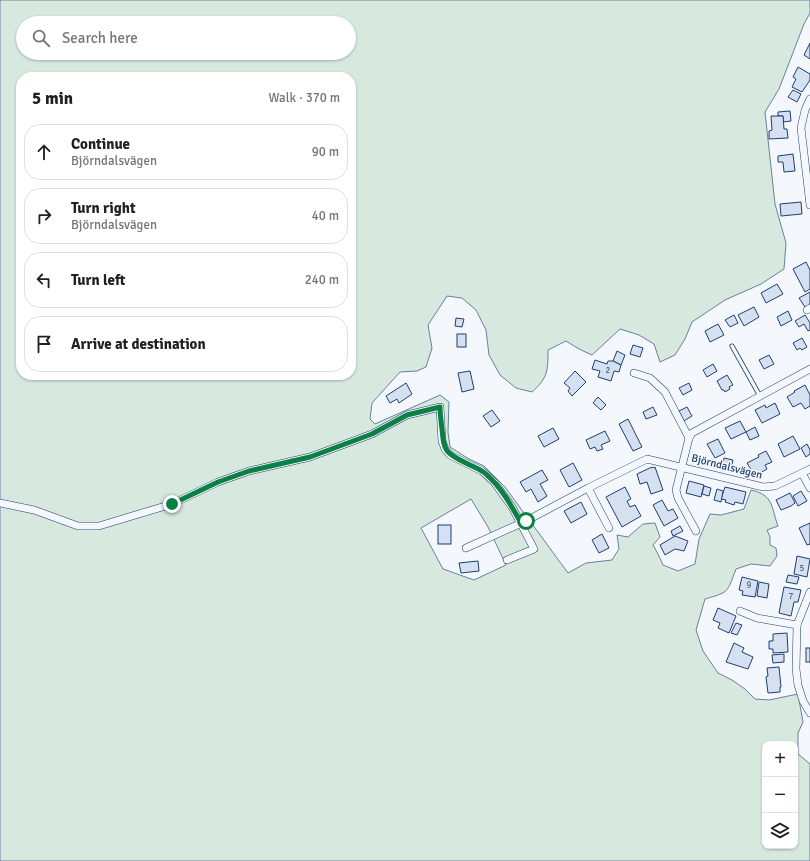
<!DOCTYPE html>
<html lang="en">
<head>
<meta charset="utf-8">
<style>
  body { margin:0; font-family:Signika,sans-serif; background:#f6f6f6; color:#202124 }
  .controls { position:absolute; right:12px; bottom:12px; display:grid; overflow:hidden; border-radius:8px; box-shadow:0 1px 3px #0004 }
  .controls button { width:36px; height:36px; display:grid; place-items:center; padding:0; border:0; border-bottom:1px solid #e0e0e0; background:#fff; color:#202124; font:20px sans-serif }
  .stop { position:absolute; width:12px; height:12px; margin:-9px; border:3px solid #0b8043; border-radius:50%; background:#fff }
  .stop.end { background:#0b8043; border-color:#fff; box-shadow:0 1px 4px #0008 }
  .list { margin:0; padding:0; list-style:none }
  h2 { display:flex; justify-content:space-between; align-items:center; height:52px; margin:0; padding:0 16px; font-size:17px }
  h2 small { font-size:13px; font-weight:400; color:#757577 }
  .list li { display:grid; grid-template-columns:26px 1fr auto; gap:12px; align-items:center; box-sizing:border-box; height:56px; margin:0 8px 8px; padding:0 8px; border:1px solid #e0e0e0; border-radius:16px }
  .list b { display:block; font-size:15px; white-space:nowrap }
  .list p { margin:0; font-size:13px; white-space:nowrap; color:#757577 }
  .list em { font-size:13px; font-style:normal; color:#757577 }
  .icon { flex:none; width:22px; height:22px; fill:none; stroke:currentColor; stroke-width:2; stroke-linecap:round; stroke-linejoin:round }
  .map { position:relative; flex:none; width:810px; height:861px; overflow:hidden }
  .search { position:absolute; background:#fff; box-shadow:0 1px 3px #0004; left:16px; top:16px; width:340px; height:44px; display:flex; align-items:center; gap:10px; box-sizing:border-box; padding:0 14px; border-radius:22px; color:#757577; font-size:15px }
  .panel { position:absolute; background:#fff; box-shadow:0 1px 3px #0004; left:16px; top:72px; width:340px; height:308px; border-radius:16px }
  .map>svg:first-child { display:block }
  .green { fill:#d7e8df; stroke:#687fa3; fill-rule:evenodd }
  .building { fill:#d5e0f0; stroke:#1d3f73 }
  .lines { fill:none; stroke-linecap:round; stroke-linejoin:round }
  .service-casing { stroke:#1d3f73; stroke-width:5 }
  .minor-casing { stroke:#1d3f73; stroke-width:8 }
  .service { stroke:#f4f7fb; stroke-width:3.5 }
  .minor { stroke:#f4f7fb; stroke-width:7 }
  .route { stroke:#0b8043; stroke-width:5 }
  .labels { text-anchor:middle; stroke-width:3; stroke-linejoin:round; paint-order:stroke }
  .number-label { font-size:9px; fill:#4b6792 }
  .street-label { font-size:11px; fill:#1d3f73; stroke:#f4f7fb }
</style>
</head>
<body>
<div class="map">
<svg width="810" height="861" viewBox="0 0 810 861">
  <rect width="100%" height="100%" fill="#f4f7fb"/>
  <path class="green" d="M 0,0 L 810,0 L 810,13 L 804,24 L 779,89 L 765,112 L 775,204 L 786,243 L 784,269 L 761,284 L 725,300 L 692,322 L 685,339 L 675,355 L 660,362 L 654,344 L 639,335 L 620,329 L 592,355 L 579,349 L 566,341 L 548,350 C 548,370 548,378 532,392 L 516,388 L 500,375 L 489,355 L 486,330 L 476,310 L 462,298 L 447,296 L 428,325 L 432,348 L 426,367 L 417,371 L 400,372 L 372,403 L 370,419 L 375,424 L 440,395 L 449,402 L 448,432 L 450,447 L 469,459 L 484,466 L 505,487 L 568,573 L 586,563 L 612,560 L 619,549 L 617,535 L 628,537 L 643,524 L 655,523 L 660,537 L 653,545 L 658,554 L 663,565 L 678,571 L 695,564 L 699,539 L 710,514 L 721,515 L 744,509 L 751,490 C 774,495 771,507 778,526 L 767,530 L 770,537 L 770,545 L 776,548 L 777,556 L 770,566 L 751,564 L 736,569 C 727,593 729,592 705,599 L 696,630 L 703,651 L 718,673 L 732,680 L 745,689 L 755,699 L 769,700 L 798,694 L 803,722 L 798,733 L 798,754 L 810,764 L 810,861 L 0,861 ZM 23,23 L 349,23 L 349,53 L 23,53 ZM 21,77 L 351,77 L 351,375 L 21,375 ZM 471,499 L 488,527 L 506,565 L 474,580 L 443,569 L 421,528 ZM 765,744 L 795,744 L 795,846 L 765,846 Z"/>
  <g class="building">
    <path d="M 810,43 L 810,59 L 804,55 Z"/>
    <path d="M 798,67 L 810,74 L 810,80 L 802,92 L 792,87 L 796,79 L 793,77 Z"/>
    <path d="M 793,90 L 801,94 L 797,102 L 788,97 Z"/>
    <path d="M 790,111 L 791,121 L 783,122 L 783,116 L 778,116 L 778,112 Z"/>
    <path d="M 771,116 L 783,116 L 784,129 L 787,129 L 788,138 L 769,139 L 769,131 L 772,130 Z"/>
    <path d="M 793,154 L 795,171 L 784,172 L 783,162 L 778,162 L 778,156 Z"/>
    <path d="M 801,202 L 802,214 L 781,216 L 780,204 Z"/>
    <path d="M 806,262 L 810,270 L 810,289 L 805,292 L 793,269 Z"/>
    <path d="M 777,284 L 783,294 L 766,303 L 761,293 Z"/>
    <path d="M 810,292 L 810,304 L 805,307 L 799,298 Z"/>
    <path d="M 754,307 L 759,317 L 744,326 L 738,315 Z"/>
    <path d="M 788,311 L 792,320 L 781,326 L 777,317 Z"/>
    <path d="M 734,315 L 738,323 L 730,327 L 725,320 Z"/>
    <path d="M 805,315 L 810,323 L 810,330 L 808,331 L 804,324 L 799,327 L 795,321 Z"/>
    <path d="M 456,318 L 464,319 L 462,327 L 455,326 Z"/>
    <path d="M 718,324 L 724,335 L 710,342 L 705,331 Z"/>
    <rect x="457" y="334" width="9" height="13"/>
    <path d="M 802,338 L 807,347 L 802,350 L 800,348 L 797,350 L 793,343 Z"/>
    <path d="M 633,345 L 643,348 L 640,357 L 630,354 Z"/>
    <path d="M 617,351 L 625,355 L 621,365 L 613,361 Z"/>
    <path d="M 769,355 L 774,364 L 764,369 L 759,360 Z"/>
    <path d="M 595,360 L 607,364 L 608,361 L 613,361 L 621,365 L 619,372 L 614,371 L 611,381 L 598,377 L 600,371 L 592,369 Z"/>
    <path d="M 713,364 L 717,371 L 707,377 L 703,370 Z"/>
    <path d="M 470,371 L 474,389 L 462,392 L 458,373 Z"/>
    <path d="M 575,371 L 586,382 L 572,396 L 568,391 L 570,388 L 564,383 Z"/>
    <path d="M 727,375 L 733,385 L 729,387 L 730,389 L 725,392 L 724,390 L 722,390 L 717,381 Z"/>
    <path d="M 406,383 L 412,394 L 399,403 L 397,399 L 390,403 L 386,396 Z"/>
    <path d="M 689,383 L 692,390 L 683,395 L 679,388 Z"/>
    <path d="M 805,385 L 810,395 L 810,406 L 805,409 L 801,403 L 793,407 L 787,397 L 795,392 L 794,391 Z"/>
    <path d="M 598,397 L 606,405 L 601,410 L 593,403 Z"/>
    <path d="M 775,403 L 780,414 L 762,423 L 755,410 L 765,405 L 766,408 Z"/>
    <path d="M 653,407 L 657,415 L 646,419 L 643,412 Z"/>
    <path d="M 687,407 L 692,416 L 684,421 L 679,411 Z"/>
    <path d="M 492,410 L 500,421 L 491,427 L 483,416 Z"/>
    <path d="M 628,419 L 642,447 L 633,451 L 619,424 Z"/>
    <path d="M 740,421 L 746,432 L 731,439 L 725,428 Z"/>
    <path d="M 755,427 L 759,436 L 750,440 L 746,432 Z"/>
    <path d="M 553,428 L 559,439 L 544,447 L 538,436 Z"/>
    <path d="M 605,431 L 610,441 L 601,445 L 603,449 L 597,451 L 595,447 L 590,449 L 586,440 Z"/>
    <path d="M 793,436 L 800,449 L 784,457 L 778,444 Z"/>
    <path d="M 718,439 L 725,453 L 715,458 L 707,444 Z"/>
    <path d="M 807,444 L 810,450 L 810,454 L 806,457 L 801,448 Z"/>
    <path d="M 766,451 L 772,462 L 765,465 L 767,469 L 755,476 L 747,463 L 759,457 L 758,455 Z"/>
    <path d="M 724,458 L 733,460 L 731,468 L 722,466 Z"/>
    <path d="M 573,463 L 582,480 L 569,487 L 560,470 Z"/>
    <path d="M 652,467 L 653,468 L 655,467 L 663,490 L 651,494 L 647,482 L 640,484 L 637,474 Z"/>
    <path d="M 542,470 L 548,480 L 540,484 L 547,496 L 538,502 L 531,489 L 526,492 L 520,482 Z"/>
    <path d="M 689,481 L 704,485 L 701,497 L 686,493 Z"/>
    <path d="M 704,486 L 711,488 L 709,496 L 702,494 Z"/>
    <path d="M 625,487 L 631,499 L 627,501 L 630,507 L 635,505 L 641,516 L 622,527 L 606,497 Z"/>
    <path d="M 725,487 L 746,492 L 743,504 L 735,502 L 734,505 L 725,502 L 726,500 L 721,499 Z"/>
    <path d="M 717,489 L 723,491 L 721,502 L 714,500 Z"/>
    <path d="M 801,491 L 807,501 L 798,506 L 793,496 Z"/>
    <path d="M 790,493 L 795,503 L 791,506 L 781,510 L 776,500 Z"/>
    <path d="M 662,500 L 668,511 L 673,509 L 678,518 L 664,526 L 653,505 Z"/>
    <path d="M 581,502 L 587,514 L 571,523 L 564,511 Z"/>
    <path d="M 810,523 L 810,544 L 807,545 L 799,528 Z"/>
    <rect x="438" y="525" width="13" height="19"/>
    <path d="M 680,526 L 683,531 L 673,536 L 671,531 Z"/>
    <path d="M 602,534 L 609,548 L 599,553 L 592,540 Z"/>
    <path d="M 675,536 L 688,541 L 684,551 L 675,549 L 665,555 L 660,545 Z"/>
    <path d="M 797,556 L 810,559 L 807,577 L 794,574 Z"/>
    <path d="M 478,561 L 479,571 L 461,573 L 459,563 Z"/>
    <path d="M 788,575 L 799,577 L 797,584 L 786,582 Z"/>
    <path d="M 742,577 L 758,581 L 755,597 L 742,595 L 743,591 L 739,590 Z"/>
    <path d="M 759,582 L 769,584 L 767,598 L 757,596 Z"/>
    <path d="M 784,587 L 801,590 L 798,602 L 794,602 L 791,616 L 779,613 Z"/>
    <path d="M 718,608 L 736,616 L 729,633 L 718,628 L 720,623 L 713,620 Z"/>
    <path d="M 736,623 L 742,625 L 737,635 L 731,633 Z"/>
    <path d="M 787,633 L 788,652 L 773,653 L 773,649 L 769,649 L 769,641 L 773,641 L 773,634 Z"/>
    <path d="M 734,643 L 744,648 L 742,652 L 753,657 L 748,669 L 726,662 Z"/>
    <rect x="806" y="648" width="4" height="14"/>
    <path d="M 784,654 L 784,662 L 773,663 L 772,655 Z"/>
    <path d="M 779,667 L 781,687 L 780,687 L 780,692 L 768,693 L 766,677 L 768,676 L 767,668 Z"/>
  </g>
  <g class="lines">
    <g class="service-casing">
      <path id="service" d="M 732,346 L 760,396"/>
    </g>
    <g class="minor-casing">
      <g id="minor">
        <path d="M 810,99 L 805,110 L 801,128 L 810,205"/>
        <path d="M 807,310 L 810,308"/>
        <path d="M 634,373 L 650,378 L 665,392 L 689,438"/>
        <path d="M 802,473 L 810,488"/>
        <path d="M 588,488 L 609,528"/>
        <path d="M 0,503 L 34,510 L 78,526 L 99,526 L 172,504 L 218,482 L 249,471 L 310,457 L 372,434 L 407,415 L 440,407 L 442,441 L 445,449 L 450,455 L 482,471 L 494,482 L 512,507 L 534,549 L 507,560"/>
        <path d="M 696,531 L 678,498 L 676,490 L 689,438 L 692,433 L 810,369"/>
        <path d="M 466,548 L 526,521 L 588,488 L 647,459 L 763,487 L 775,486 L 810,469"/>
        <path d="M 810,592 L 797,625 L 796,669 L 798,685 L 803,701 L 810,713"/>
        <path d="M 740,611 L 757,618 L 797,625"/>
      </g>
    </g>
    <use href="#service" class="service"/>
    <use href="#minor" class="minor"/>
  </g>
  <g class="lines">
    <path class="route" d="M 172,504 L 218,482 L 249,471 L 310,457 L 372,434 L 407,415 L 440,407 C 440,414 441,421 442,429 C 444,451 445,453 466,463 C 473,467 481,469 487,475 C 502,488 512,507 521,523 L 526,521"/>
  </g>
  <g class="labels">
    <g class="number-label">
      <text x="608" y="373">2</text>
      <text x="802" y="571">5</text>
      <text x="749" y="588">9</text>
      <text x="791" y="599">7</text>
    </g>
    <g class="street-label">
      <text transform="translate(727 466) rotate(14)" y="4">Björndalsvägen</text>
    </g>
  </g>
</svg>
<div class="controls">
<button>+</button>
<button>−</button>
<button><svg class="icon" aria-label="layers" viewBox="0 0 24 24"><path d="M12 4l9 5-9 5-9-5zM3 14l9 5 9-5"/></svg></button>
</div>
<div class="stop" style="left:526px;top:521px"></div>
<div class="stop end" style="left:172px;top:504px"></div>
<div class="search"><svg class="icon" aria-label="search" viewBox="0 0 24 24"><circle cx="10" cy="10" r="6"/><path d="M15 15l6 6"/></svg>Search here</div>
<section class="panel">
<h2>5 min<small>Walk · 370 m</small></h2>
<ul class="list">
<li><svg class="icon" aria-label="ahead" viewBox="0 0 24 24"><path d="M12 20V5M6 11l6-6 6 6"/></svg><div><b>Continue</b><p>Björndalsvägen</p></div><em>90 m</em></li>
<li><svg class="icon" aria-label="right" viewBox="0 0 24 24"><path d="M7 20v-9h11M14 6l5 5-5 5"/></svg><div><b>Turn right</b><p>Björndalsvägen</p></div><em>40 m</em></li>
<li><svg class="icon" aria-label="left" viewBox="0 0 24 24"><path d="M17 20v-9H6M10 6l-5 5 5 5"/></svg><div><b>Turn left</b></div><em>240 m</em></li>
<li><svg class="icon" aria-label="arrive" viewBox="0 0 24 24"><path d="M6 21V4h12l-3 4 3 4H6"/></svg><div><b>Arrive at destination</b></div></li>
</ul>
</section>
</div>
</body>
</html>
